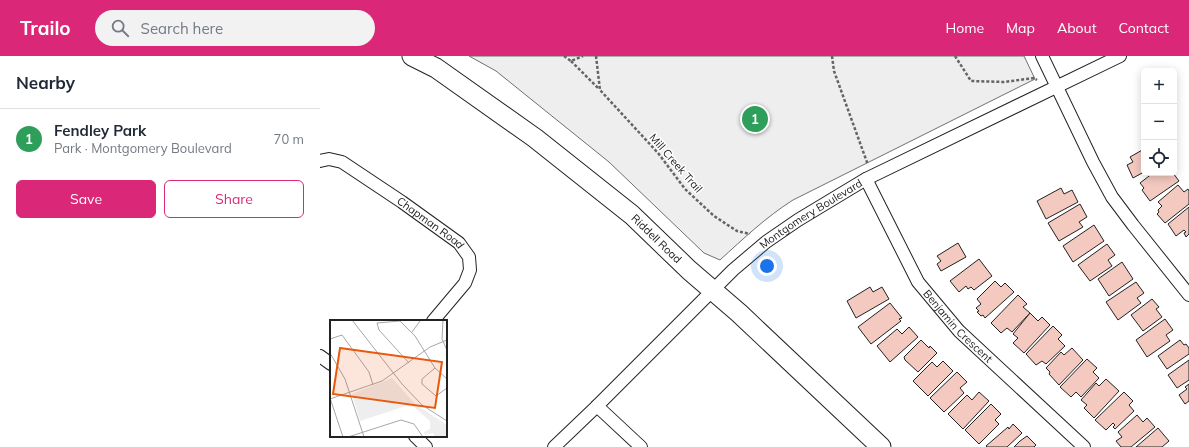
<!DOCTYPE html>
<html lang="en">
<head>
<meta charset="utf-8">
<style>
  body { margin:0; font-family:Mulish,sans-serif; background:#f2f2f3; color:#1f2937 }
  .controls { position:absolute; right:12px; top:12px; display:grid; overflow:hidden; border-radius:6px; box-shadow:0 2px 10px #0003 }
  .controls button { width:36px; height:36px; display:grid; place-items:center; padding:0; border:0; border-bottom:1px solid #e0e1e3; background:#fff; color:#1f2937; font:20px sans-serif }
  .you { position:absolute; left:447px; top:210px; width:14px; height:14px; margin:-10px; border:3px solid #fff; border-radius:50%; background:#1a73e8; box-shadow:0 0 0 6px #1a73e833 }
  .badge { display:grid; place-items:center; width:26px; height:26px; border-radius:50%; background:#db2777; color:#fff; font-size:13px; font-weight:700 }
  .pin { position:absolute; translate:-50% -50%; border:2px solid #fff; box-shadow:0 1px 4px #0006 }
  .list { margin:0; padding:0; list-style:none }
  h2 { display:flex; justify-content:space-between; align-items:center; height:52px; margin:0; padding:0 16px; font-size:17px }
  h2 small { font-size:13px; font-weight:400; color:#747a83 }
  .list li { display:grid; grid-template-columns:26px 1fr auto; gap:12px; align-items:center; box-sizing:border-box; height:60px; padding:0 16px; border-top:1px solid #e0e1e3 }
  .list b { display:block; font-size:15px; white-space:nowrap }
  .list p { margin:0; font-size:13px; white-space:nowrap; color:#747a83 }
  .list em { font-size:13px; font-style:normal; color:#747a83 }
  .actions { display:flex; gap:8px; padding:12px 16px }
  .actions a { flex:1; padding:9px 0; border:1px solid #db2777; border-radius:6px; text-align:center; font-size:14px; color:#db2777 }
  .actions .main { background:#db2777; color:#fff }
  .icon { flex:none; width:22px; height:22px; fill:none; stroke:currentColor; stroke-width:2; stroke-linecap:round; stroke-linejoin:round }
  .map { position:relative; flex:none; width:869px; height:391px; overflow:hidden }
  header { display:flex; align-items:center; gap:24px; box-sizing:border-box; height:56px; padding:0 20px; background:#db2777; color:#fff }
  header strong { font-size:19px }
  nav { display:flex; gap:22px; margin-inline-start:auto; font-size:14px }
  .search { width:280px; height:36px; background:#f2f2f3; display:flex; align-items:center; gap:10px; box-sizing:border-box; padding:0 14px; border-radius:22px; color:#747a83; font-size:15px }
  main { display:flex }
  aside { flex:1; background:#fff }
  .map>svg:first-child { display:block }
  .green { fill:#eee; stroke:#6f6f6f }
  .building { fill:#f3c9c0; stroke:#222 }
  .lines { fill:none; stroke-linecap:round; stroke-linejoin:round }
  .minor-casing { stroke:#222; stroke-width:14 }
  .primary-casing { stroke:#222; stroke-width:21 }
  .path { stroke:#646464; stroke-width:2.5; stroke-dasharray:3 2; stroke-linecap:butt }
  .minor { stroke:#fff; stroke-width:12 }
  .primary { stroke:#fff; stroke-width:19 }
  .labels { text-anchor:middle; stroke-width:3; stroke-linejoin:round; paint-order:stroke }
  .street-label { font-size:11px; fill:#222; stroke:#fff }
  .inset-road { fill:none; stroke:#a7a7a7; stroke-width:1 }
  .view { fill:#e8590c; fill-opacity:0.15; stroke:#e8590c; stroke-width:2 }
  .inset-edge { fill:none; stroke:#222; stroke-width:2 }
</style>
</head>
<body>
<header>
<strong>Trailo</strong>
<div class="search"><svg class="icon" aria-label="search" viewBox="0 0 24 24"><circle cx="10" cy="10" r="6"/><path d="M15 15l6 6"/></svg>Search here</div>
<nav><a>Home</a><a>Map</a><a>About</a><a>Contact</a></nav>
</header>
<main>
<aside>
<h2>Nearby<small></small></h2>
<ul class="list">
<li><span class="badge" style="background:#2e9e5b">1</span><div><b>Fendley Park</b><p>Park · Montgomery Boulevard</p></div><em>70 m</em></li>
</ul>
<div class="actions"><a class="main">Save</a><a>Share</a></div>
</aside>
<div class="map">
<svg width="869" height="391" viewBox="0 0 869 391">
  <rect width="100%" height="100%" fill="#fff"/>
  <path class="green" d="M 149,0 L 704,0 L 715,23 L 473,144 C 446,161 423,183 400,204 L 384,197 L 289,106 L 176,15 Z"/>
  <g class="building">
    <path d="M 824,93 L 824,116 L 813,122 L 807,109 L 813,106 L 810,101 Z"/>
    <path d="M 833,117 L 853,117 L 859,125 L 830,145 L 822,134 L 824,132 L 820,127 Z"/>
    <path d="M 858,129 L 864,136 L 868,133 L 869,135 L 869,148 L 845,167 L 837,158 L 839,156 L 838,154 L 842,150 L 838,146 Z"/>
    <path d="M 741,132 L 744,138 L 752,134 L 758,146 L 726,163 L 717,145 Z"/>
    <path d="M 760,148 L 767,161 L 759,166 L 763,171 L 739,185 L 728,167 Z"/>
    <path d="M 869,151 L 869,178 L 866,181 L 864,177 L 866,176 L 864,174 L 856,180 L 848,168 Z"/>
    <path d="M 774,169 L 784,185 L 753,206 L 743,190 Z"/>
    <path d="M 638,187 L 646,201 L 621,215 L 617,208 L 621,205 L 617,200 Z"/>
    <path d="M 787,188 L 795,199 L 788,204 L 792,210 L 770,225 L 758,209 Z"/>
    <path d="M 659,203 L 672,220 L 654,234 L 651,231 L 648,233 L 646,230 L 639,236 L 630,225 Z"/>
    <path d="M 802,206 L 813,223 L 789,240 L 778,223 Z"/>
    <path d="M 675,225 L 681,231 L 685,227 L 694,236 L 665,262 L 663,259 L 661,260 L 657,256 L 659,255 L 656,252 L 661,248 L 657,243 Z"/>
    <path d="M 816,226 L 824,237 L 817,242 L 821,247 L 798,264 L 786,246 Z"/>
    <path d="M 550,231 L 553,236 L 562,231 L 569,243 L 536,262 L 527,245 Z"/>
    <path d="M 698,239 L 707,248 L 703,251 L 710,257 L 692,276 L 687,272 L 681,277 L 671,267 Z"/>
    <path d="M 832,243 L 839,251 L 836,253 L 842,261 L 823,275 L 811,259 Z"/>
    <path d="M 570,247 L 582,262 L 579,263 L 581,265 L 551,288 L 538,271 Z"/>
    <path d="M 710,257 L 718,265 L 722,261 L 730,269 L 704,297 L 693,287 L 698,282 L 693,278 Z"/>
    <path d="M 845,263 L 853,274 L 846,279 L 850,285 L 827,301 L 816,284 Z"/>
    <path d="M 733,270 L 742,279 L 738,283 L 745,290 L 726,308 L 722,305 L 716,309 L 706,298 Z"/>
    <path d="M 589,271 L 598,281 L 570,306 L 557,290 L 577,273 L 582,278 Z"/>
    <path d="M 601,284 L 609,292 L 610,290 L 617,297 L 598,316 L 585,304 L 584,301 Z"/>
    <path d="M 860,284 L 864,289 L 866,288 L 869,292 L 869,298 L 847,313 L 838,300 Z"/>
    <path d="M 752,292 L 763,304 L 739,329 L 729,318 L 730,316 L 726,312 L 741,296 L 744,299 Z"/>
    <path d="M 767,303 L 777,312 L 773,316 L 779,322 L 761,341 L 756,336 L 751,341 L 740,331 Z"/>
    <path d="M 869,304 L 869,324 L 857,332 L 848,319 Z"/>
    <path d="M 623,305 L 633,315 L 608,340 L 593,325 L 612,306 L 617,311 Z"/>
    <path d="M 637,316 L 647,326 L 640,332 L 644,337 L 624,356 L 610,342 Z"/>
    <path d="M 786,323 L 799,335 L 774,362 L 764,352 L 767,349 L 761,344 L 776,327 L 779,330 Z"/>
    <path d="M 869,328 L 869,345 L 865,348 L 859,339 L 867,333 L 865,331 Z"/>
    <path d="M 659,336 L 669,345 L 643,373 L 628,358 L 647,339 L 652,344 Z"/>
    <path d="M 804,336 L 813,345 L 809,349 L 814,355 L 795,373 L 793,371 L 795,369 L 793,367 L 786,374 L 775,364 Z"/>
    <path d="M 671,348 L 681,358 L 675,364 L 679,368 L 659,388 L 645,374 Z"/>
    <path d="M 817,359 L 823,366 L 827,362 L 835,371 L 811,391 L 801,391 L 796,385 L 802,381 L 798,376 Z"/>
    <path d="M 693,368 L 702,377 L 687,391 L 667,391 L 666,390 L 688,371 L 689,373 Z"/>
    <path d="M 838,372 L 849,385 L 842,391 L 816,391 Z"/>
    <path d="M 707,380 L 716,389 L 714,391 L 694,391 L 700,385 Z"/>
  </g>
  <g class="lines">
    <g class="minor-casing">
      <g id="minor">
        <path d="M 722,0 L 773,106 L 792,141 L 813,169 L 869,239"/>
        <path id="s1" d="M 0,105 L 9,103 L 22,106 L 82,146 L 139,187 L 149,201 L 150,214 L 145,227 L 113,265"/>
        <path id="s2" d="M 546,123 L 598,226 L 639,275 L 764,391"/>
        <path d="M 0,300 L 11,308"/>
        <path d="M 277,350 L 321,391"/>
        <path d="M 95,380 L 106,391"/>
        <path id="s3" d="M 234,391 L 277,350 L 413,214 L 446,186 L 478,164 L 546,123 L 800,0"/>
      </g>
    </g>
    <g class="primary-casing">
      <g id="primary">
        <path id="s4" d="M 92,0 L 116,12 L 215,82 L 312,159 L 369,214 L 419,257 L 561,391"/>
      </g>
    </g>
    <g class="path">
      <path d="M 244,0 L 251,5 L 263,0"/>
      <path d="M 276,0 L 280,34 L 338,97 L 365,133 L 394,160 L 417,175 L 430,178"/>
      <path d="M 512,0 L 514,15 L 548,109"/>
      <path d="M 635,0 L 651,25 L 684,26 L 714,22 L 717,24"/>
      <path d="M 251,5 L 279,33"/>
    </g>
    <use href="#minor" class="minor"/>
    <use href="#primary" class="primary"/>
  </g>
  <g class="labels">
    <g class="street-label">
      <text transform="translate(356 107) rotate(49)" y="4">Mill Creek Trail</text>
      <text dy="4" stroke="none"><textPath href="#s3" startOffset="348">Montgomery Boulevard</textPath></text>
      <text dy="4" stroke="none"><textPath href="#s1" startOffset="130">Chapman Road</textPath></text>
      <text dy="4" stroke="none"><textPath href="#s4" startOffset="306">Riddell Road</textPath></text>
      <text dy="4" stroke="none"><textPath href="#s2" startOffset="175">Benjamin Crescent</textPath></text>
    </g>
  </g>
  <g transform="translate(10 264)">
    <rect width="117" height="117" fill="#fff"/>
    <path d="M 62,58 L 85,84 L 117,105 L 117,117 L 105,117 L 103,113 L 95,115 L 94,112 L 100,109 L 100,101 L 84,87 L 76,86 L 30,101 L 22,74 Z" fill="#eee"/>
    <path class="inset-road" d="M 22,0 L 72,64 L 92,85 L 117,101M 113,0 L 112,19 L 117,30M 82,12 L 90,1M 0,19 L 12,15 L 39,52 L 43,65M 0,33 L 15,59 L 34,117M 79,43 L 49,10 L 47,3 L 70,1 L 85,16 L 105,48 L 117,59M 105,48 L 92,59 L 92,64 L 106,76 L 117,68M 0,78 L 13,117M 0,79 L 52,61 L 100,27 L 117,20M 18,117 L 71,100 L 84,104 L 93,117"/>
    <path class="view" d="M 10,28 L 112,42 L 105,88 L 3,74 Z"/>
    <rect width="117" height="117" class="inset-edge"/>
  </g>
</svg>
<div class="controls">
<button>+</button>
<button>−</button>
<button><svg class="icon" aria-label="locate" viewBox="0 0 24 24"><circle cx="12" cy="12" r="6"/><path d="M12 2v4M12 18v4M2 12h4M18 12h4"/></svg></button>
</div>
<div class="you"></div>
<div class="pin badge" style="left:435px;top:63px;background:#2e9e5b">1</div>
</div>
</main>
</body>
</html>
